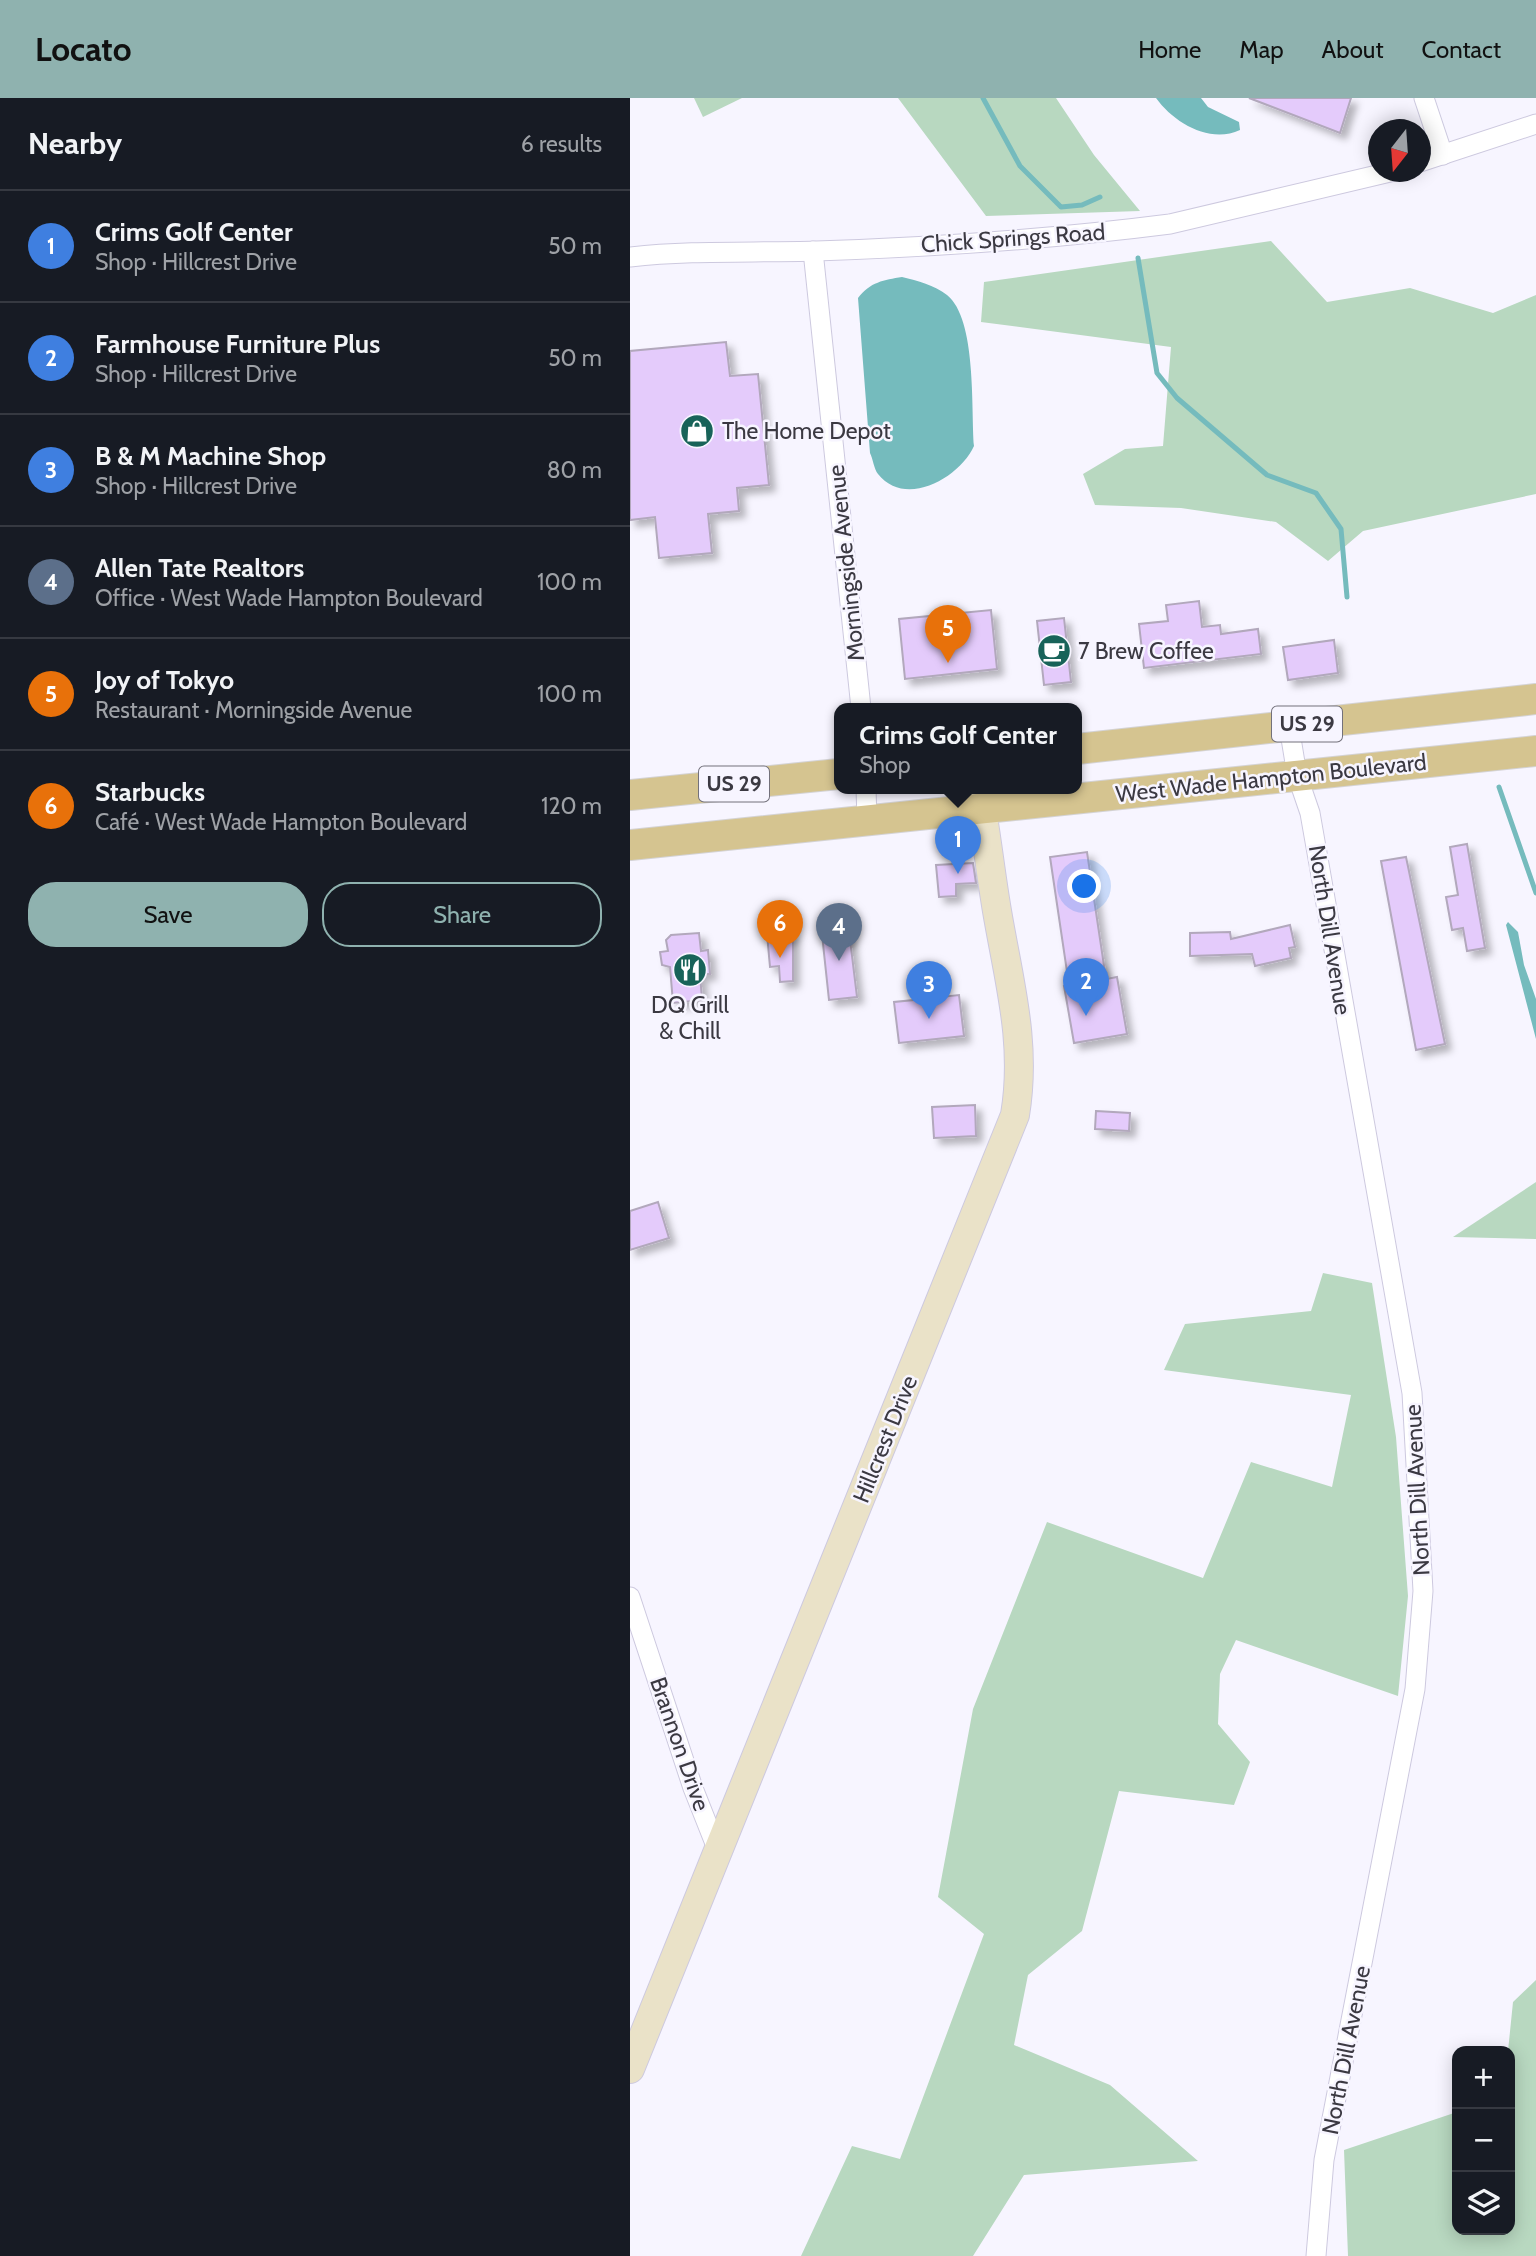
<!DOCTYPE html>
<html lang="en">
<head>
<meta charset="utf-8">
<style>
  body { margin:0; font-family:Cabin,sans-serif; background:#242831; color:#f1f3f6 }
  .controls { position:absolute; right:21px; bottom:21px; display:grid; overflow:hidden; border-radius:14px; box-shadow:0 4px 18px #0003 }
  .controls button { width:63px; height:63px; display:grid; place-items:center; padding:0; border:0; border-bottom:2px solid #363941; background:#171b24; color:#f1f3f6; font:35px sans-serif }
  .compass { position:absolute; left:738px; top:21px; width:63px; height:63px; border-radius:50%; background:#171b24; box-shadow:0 4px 18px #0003; rotate:197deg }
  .you { position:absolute; left:455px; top:789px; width:24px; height:24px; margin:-18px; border:5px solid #fff; border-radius:50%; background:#1a73e8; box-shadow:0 0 0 10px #1a73e833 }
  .badge { display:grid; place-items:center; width:46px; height:46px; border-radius:50%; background:#8fb2af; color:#fff; font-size:23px; font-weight:700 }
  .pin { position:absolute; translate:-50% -58px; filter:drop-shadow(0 2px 4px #0008) }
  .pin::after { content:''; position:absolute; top:37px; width:24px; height:21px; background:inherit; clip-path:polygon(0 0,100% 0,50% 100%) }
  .popup { position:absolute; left:204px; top:605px; width:248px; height:91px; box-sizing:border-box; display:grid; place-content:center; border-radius:14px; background:#171b24; filter:drop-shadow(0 2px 5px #0005); font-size:23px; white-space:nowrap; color:#9ea1a6 }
  .popup b { font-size:26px; color:#f1f3f6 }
  .popup::after { content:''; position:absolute; left:50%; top:100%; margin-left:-14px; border:14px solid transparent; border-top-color:#171b24 }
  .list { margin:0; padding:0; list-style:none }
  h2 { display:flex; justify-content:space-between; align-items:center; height:91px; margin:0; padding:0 28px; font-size:30px }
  h2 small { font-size:23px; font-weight:400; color:#9ea1a6 }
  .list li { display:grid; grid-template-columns:46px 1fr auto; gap:21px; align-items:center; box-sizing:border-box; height:112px; padding:0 28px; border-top:2px solid #363941 }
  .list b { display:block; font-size:26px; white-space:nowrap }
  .list p { margin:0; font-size:23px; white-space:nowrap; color:#9ea1a6 }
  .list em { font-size:23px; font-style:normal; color:#9ea1a6 }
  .actions { display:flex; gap:14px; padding:21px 28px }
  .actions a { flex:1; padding:16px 0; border:2px solid #8fb2af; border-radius:28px; text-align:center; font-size:24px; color:#8fb2af }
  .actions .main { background:#8fb2af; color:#111 }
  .icon { flex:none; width:38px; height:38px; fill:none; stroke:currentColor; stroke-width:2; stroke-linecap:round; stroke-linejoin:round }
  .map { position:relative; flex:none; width:906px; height:2158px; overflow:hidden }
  header { display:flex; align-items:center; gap:42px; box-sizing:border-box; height:98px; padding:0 35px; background:#8fb2af; color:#111 }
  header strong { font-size:33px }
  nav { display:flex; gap:38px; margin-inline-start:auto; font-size:24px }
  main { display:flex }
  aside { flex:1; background:#171b24 }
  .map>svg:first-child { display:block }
  .green { fill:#b8d8c0 }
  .water { fill:#75bbbd }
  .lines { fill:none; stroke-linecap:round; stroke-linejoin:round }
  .stream { stroke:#75bbbd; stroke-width:5 }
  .building { fill:#e4cbfb; stroke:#b2a8bc; stroke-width:2; filter:url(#shadow) }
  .street-casing { stroke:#cdc9df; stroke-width:21 }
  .secondary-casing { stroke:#cdc9df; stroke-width:30 }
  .primary-casing { stroke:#d4d3d5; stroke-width:32 }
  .street { stroke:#fff; stroke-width:19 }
  .secondary { stroke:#eae2c8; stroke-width:28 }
  .primary { stroke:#d5c490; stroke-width:30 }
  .labels { text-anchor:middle; stroke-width:5; stroke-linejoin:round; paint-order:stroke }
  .shield { fill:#f7f5ff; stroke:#73717b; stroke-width:2 }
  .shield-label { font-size:21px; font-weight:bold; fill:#3b3942 }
  .street-label { font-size:23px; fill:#3b3942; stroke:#f7f5ff }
  .poi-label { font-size:23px; fill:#3b3942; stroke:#f7f5ff; text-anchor:start }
</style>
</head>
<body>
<header>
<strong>Locato</strong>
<nav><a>Home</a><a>Map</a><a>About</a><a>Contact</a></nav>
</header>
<main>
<aside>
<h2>Nearby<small>6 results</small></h2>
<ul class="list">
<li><span class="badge" style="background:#3f7fe0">1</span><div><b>Crims Golf Center</b><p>Shop · Hillcrest Drive</p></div><em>50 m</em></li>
<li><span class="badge" style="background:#3f7fe0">2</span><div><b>Farmhouse Furniture Plus</b><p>Shop · Hillcrest Drive</p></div><em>50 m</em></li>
<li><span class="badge" style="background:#3f7fe0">3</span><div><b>B &amp; M Machine Shop</b><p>Shop · Hillcrest Drive</p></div><em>80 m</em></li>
<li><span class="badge" style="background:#5c6f8a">4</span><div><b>Allen Tate Realtors</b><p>Office · West Wade Hampton Boulevard</p></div><em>100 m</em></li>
<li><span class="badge" style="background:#e8710a">5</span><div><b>Joy of Tokyo</b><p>Restaurant · Morningside Avenue</p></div><em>100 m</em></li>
<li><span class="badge" style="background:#e8710a">6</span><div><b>Starbucks</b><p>Café · West Wade Hampton Boulevard</p></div><em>120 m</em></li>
</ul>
<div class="actions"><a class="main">Save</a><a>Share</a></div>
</aside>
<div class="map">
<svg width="906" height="2158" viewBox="0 0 906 2158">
  <defs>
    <filter id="shadow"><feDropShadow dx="6" dy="6" stdDeviation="3.5" flood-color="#0004"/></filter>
  </defs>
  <rect width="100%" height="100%" fill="#f7f5ff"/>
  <g class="green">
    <path d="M 64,0 L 112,0 L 73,19 Z"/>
    <path d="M 268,0 L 426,0 L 464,57 L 510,113 L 356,118 Z"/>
    <path d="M 641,143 L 697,204 L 780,190 L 863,215 L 906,197 L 906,396 L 733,433 L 698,463 L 646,424 L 551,410 L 465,407 L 453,376 L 495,351 L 533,348 L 541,249 L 351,224 L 354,184 Z"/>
    <path d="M 906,1084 L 906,1141 L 823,1139 Z"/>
    <path d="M 693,1175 L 742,1185 L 766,1339 L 778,1498 L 768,1598 L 606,1542 L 590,1576 L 588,1626 L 620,1664 L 604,1707 L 489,1693 L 452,1833 L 398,1877 L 384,1947 L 480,1987 L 568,2063 L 394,2077 L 343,2158 L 171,2158 L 222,2048 L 270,2061 L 354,1836 L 308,1799 L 343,1611 L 417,1424 L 573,1480 L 621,1364 L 702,1389 L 721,1297 L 534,1272 L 555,1226 L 681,1213 Z"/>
    <path d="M 906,1882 L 906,2158 L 718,2158 L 714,2052 L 827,2014 L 827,2132 L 880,2132 L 878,1953 L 883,1904 Z"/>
  </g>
  <g class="water">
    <path d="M 526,0 L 571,0 L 578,9 L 609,24 L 610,32 C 580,46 544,25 526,0 Z"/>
    <path d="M 272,179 C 288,183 304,187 317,197 C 347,221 341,311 344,348 C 330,379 276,411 248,376 C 244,371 243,361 240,355 L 228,200 C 240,184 254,182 272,179 Z"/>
    <path d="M 878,824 L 888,834 L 894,867 L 906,901 L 906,941 L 876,827 Z"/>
  </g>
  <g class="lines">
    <g class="stream">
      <path d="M 353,0 L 390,68 L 431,109 L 452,107 L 470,99"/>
      <path d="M 508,160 L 527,275 L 547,300 L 637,377 L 686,395 L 711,431 L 717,499"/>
      <path d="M 869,689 L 906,795"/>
    </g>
  </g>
  <g class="building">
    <path d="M 619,0 L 721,0 L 710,35 Z"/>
    <path d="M 96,244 L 100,278 L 128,276 L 139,387 L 107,390 L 109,413 L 78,416 L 82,455 L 29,460 L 25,419 L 0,422 L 0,253 Z"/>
    <path d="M 569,503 L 572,529 L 590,527 L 591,536 L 628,531 L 631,556 L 514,570 L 509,526 L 538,523 L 536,507 Z"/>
    <path d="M 361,512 L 367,571 L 275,581 L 269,521 Z"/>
    <path d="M 434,520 L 441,584 L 414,587 L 407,523 Z"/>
    <path d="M 704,542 L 708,575 L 658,582 L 653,549 Z"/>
    <path d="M 837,746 L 855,850 L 837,853 L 833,830 L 822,832 L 816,799 L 828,797 L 820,749 Z"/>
    <path d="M 457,754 L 476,881 L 487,879 L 497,936 L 444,945 L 434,888 L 439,887 L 420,759 Z"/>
    <path d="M 776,759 L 815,946 L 786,952 L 751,763 Z"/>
    <path d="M 343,765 L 346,785 L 326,786 L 326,798 L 309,799 L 306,767 Z"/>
    <path d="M 212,822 L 212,825 L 218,825 L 227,899 L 199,902 L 191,827 Z"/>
    <path d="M 660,827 L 665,849 L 659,850 L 661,860 L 625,868 L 622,856 L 560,858 L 560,835 L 600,834 L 601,841 Z"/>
    <path d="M 163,834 L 163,883 L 150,884 L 149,868 L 140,869 L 137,836 Z"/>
    <path d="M 69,835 L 71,853 L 78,852 L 80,876 L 70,876 L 72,902 L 43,905 L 40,869 L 32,867 L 30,854 L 38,853 L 36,842 L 41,837 Z"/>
    <path d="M 310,892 L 311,899 L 329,897 L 334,938 L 269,945 L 264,904 L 294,901 L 293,893 Z"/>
    <path d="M 345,1007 L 346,1038 L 304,1040 L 302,1009 Z"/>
    <path d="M 466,1013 L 500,1015 L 499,1033 L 465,1031 Z"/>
    <path d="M 28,1104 L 39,1140 L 0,1152 L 0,1113 Z"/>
  </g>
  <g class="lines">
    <g class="street-casing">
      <g id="street">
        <path d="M 794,0 L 813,57"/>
        <path d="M 790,64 L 906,26"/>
        <path d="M 183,153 L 231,610"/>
        <path d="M 0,159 C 62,152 123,155 186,153 C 304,149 423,141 540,126 L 760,74"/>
        <path d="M 659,628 L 667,677 L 680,715 L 782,1295 L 793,1493 L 785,1591 L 694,2062 L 686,2158"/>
        <path d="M 236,690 L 237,723"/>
        <path d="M 0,1499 L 63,1690 L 88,1753"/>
      </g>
    </g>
    <g class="secondary-casing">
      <path id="secondary" d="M 0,1971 L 385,1017 C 397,945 379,884 367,813 C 360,772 356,731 348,690"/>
    </g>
    <g class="primary-casing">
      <g id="primary">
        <path d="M 447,651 L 906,601"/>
        <path d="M 0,697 L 209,676"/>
        <path d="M 0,747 L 906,653"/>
      </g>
    </g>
    <use href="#street" class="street"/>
    <use href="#secondary" class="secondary"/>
    <use href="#primary" class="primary"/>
  </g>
  <defs>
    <g id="shop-disc" transform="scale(1.75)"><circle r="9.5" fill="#186359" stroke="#f7f5ff"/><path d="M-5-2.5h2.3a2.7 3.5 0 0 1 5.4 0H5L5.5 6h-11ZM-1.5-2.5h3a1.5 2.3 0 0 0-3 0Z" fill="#fff"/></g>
    <g id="cafe-disc" transform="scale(1.75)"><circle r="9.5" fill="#186359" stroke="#f7f5ff"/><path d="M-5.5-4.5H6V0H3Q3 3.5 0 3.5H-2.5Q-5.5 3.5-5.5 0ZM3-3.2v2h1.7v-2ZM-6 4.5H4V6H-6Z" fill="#fff"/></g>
    <g id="restaurant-disc" transform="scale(1.75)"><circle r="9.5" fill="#186359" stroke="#f7f5ff"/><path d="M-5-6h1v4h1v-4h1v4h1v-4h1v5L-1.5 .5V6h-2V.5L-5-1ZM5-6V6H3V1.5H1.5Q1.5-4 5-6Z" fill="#fff"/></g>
  </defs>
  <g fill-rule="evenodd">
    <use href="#shop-disc" x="67" y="333"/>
    <use href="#cafe-disc" x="424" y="553"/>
    <use href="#restaurant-disc" x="60" y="872"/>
  </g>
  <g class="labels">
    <g class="shield">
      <rect x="642" y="608.5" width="70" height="35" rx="5"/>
      <rect x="69" y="668.5" width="70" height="35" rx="5"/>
    </g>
    <g class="shield-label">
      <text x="677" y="633">US 29</text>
      <text x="104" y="693">US 29</text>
    </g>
    <g class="street-label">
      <text transform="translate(383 140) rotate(-4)" y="8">Chick Springs Road</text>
      <text transform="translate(216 465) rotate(-96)" y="8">Morningside Avenue</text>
      <text transform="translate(641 680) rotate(-6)" y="8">West Wade Hampton Boulevard</text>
      <text transform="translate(700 832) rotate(81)" y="8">North Dill Avenue</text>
      <text transform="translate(255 1341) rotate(-68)" y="8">Hillcrest Drive</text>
      <text transform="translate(787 1392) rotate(-93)" y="8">North Dill Avenue</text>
      <text transform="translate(50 1646) rotate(71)" y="8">Brannon Drive</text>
      <text transform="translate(716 1952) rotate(-79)" y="8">North Dill Avenue</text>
    </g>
    <g class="poi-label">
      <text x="92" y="341">The Home Depot</text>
      <text x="448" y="561">7 Brew Coffee</text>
      <text x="60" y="915" text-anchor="middle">DQ Grill<tspan x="60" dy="26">&amp; Chill</tspan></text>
    </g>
  </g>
</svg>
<div class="controls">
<button>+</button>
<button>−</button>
<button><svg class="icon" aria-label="layers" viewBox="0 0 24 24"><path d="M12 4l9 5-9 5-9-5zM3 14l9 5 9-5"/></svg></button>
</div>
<svg class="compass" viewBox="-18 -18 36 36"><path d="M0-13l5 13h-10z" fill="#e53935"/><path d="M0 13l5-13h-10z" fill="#9ea1a6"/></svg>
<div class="you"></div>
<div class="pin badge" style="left:328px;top:776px;background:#3f7fe0">1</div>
<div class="popup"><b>Crims Golf Center</b>Shop</div>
<div class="pin badge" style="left:456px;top:918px;background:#3f7fe0">2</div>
<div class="pin badge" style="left:299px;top:921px;background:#3f7fe0">3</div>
<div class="pin badge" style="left:209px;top:863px;background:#5c6f8a">4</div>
<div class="pin badge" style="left:318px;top:565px;background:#e8710a">5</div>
<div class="pin badge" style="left:150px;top:860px;background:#e8710a">6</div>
</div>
</main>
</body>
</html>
